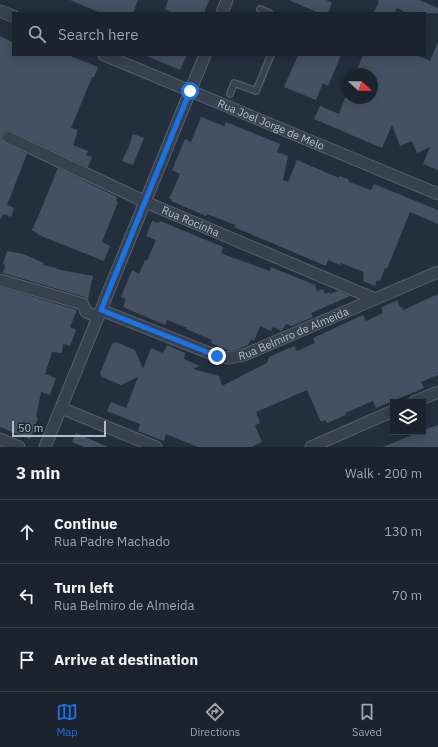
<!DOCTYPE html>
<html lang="en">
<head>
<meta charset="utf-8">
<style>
  body { margin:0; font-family:"IBM Plex Sans",sans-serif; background:#242b36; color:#f1f3f6 }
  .controls { position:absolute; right:12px; bottom:12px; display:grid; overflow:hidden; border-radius:0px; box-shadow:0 2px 10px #0003 }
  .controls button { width:36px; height:36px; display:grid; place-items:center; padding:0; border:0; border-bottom:1px solid #39404a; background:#1b232e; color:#f1f3f6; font:20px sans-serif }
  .compass { position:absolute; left:342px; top:68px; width:36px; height:36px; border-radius:50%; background:#1b232e; box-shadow:0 2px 10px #0003; rotate:111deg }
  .scale { position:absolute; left:12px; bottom:10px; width:94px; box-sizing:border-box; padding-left:4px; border:2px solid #b4bcc9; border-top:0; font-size:11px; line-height:14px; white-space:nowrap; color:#b4bcc9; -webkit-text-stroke:3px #1d2633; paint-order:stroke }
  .stop { position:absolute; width:12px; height:12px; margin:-9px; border:3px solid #1a73e8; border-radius:50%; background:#fff }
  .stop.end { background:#1a73e8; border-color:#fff; box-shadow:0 1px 4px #0008 }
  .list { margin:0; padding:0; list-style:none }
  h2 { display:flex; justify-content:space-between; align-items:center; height:52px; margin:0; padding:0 16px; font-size:17px }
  h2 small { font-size:13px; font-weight:400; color:#a0a4aa }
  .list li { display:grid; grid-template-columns:26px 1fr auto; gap:12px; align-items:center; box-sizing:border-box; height:64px; padding:0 16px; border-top:1px solid #39404a }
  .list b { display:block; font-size:15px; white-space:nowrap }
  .list p { margin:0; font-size:13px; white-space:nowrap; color:#a0a4aa }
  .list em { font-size:13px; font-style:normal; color:#a0a4aa }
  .icon { flex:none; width:22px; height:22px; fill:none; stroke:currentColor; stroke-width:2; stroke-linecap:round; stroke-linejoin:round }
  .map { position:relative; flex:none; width:438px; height:447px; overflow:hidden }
  .search { position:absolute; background:#1b232e; box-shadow:0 2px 10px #0003; left:12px; right:12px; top:12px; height:44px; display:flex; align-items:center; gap:10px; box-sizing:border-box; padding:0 14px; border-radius:0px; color:#a0a4aa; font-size:15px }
  .sheet { height:244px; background:#1b232e }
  nav { display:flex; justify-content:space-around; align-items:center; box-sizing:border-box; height:56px; border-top:1px solid #39404a; background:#1b232e; font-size:11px; color:#a0a4aa }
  nav a { display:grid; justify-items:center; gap:2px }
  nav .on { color:#1a73e8 }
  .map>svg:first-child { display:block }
  .building { fill:#455162 }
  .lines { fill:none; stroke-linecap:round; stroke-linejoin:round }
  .lane-casing { stroke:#565f6c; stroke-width:8 }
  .street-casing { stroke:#565f6c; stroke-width:13 }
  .lane { stroke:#38414e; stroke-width:5.5 }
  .street { stroke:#38414e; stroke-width:11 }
  .route { stroke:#1a73e8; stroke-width:5 }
  .labels { text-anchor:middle; stroke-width:3; stroke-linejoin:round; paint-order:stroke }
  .street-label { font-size:11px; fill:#b4bcc9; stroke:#1d2633 }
</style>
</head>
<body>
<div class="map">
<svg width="438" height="447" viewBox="0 0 438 447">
  <rect width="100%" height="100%" fill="#242f3e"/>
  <g class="building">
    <path d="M 70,0 L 138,0 L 133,13 L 101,13 Z"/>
    <path d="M 168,0 L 209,0 L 204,13 L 173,13 L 165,9 Z"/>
    <path d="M 289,0 L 326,0 L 332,3 L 328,13 L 319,13 Z"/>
    <path d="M 377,0 L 419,0 L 438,8 L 438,13 L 407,13 L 397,8 L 395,13 L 374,13 L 379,1 Z"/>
    <path d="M 0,36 L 13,42 L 13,55 L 68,55 L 98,67 L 94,77 L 92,77 L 71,128 L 78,130 L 73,145 L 88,151 L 86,155 L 92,157 L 88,167 L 11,131 L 8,130 L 4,131 L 2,134 L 1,137 L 3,141 L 27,154 L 7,205 L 14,208 L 11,217 L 3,214 L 0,220 Z"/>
    <path d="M 438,42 L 438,170 L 423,164 L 430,147 L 417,153 L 412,141 L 400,146 L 392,125 L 382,148 L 314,119 L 320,106 L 339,114 L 345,98 L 372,98 L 372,74 L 355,74 L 363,55 L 416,55 L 430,61 Z"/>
    <path d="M 144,55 L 187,55 L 180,70 Z"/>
    <path d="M 298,55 L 341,55 L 328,86 L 323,83 L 316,100 L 284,87 Z"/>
    <path d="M 201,117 L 224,126 L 226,122 L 280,144 L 277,152 L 288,156 L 283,180 L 288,182 L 297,160 L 339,178 L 339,176 L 348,179 L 349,182 L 371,190 L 374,184 L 438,210 L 438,224 L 410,212 L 387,269 L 385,268 L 380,281 L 377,280 L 375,286 L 363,281 L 364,278 L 363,278 L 364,274 L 363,274 L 364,272 L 341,263 L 340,265 L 328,260 L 326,266 L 234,227 L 235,225 L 207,214 L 206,216 L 171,201 L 171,199 L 169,199 L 180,174 L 172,170 L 185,139 L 191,142 Z"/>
    <path d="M 133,134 L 144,138 L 133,165 L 122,161 L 128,148 L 128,149 Z"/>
    <path d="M 58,168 L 117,197 L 116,201 L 118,202 L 102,242 L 110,246 L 104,261 L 41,236 L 32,230 L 38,217 Z"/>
    <path d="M 152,221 L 157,223 L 158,222 L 159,223 L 160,221 L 223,247 L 221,253 L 231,257 L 270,271 L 271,267 L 315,285 L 317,291 L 323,289 L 325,294 L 329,292 L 330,294 L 338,291 L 350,296 L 311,313 L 313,317 L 292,326 L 286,324 L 282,331 L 273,327 L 271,331 L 260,326 L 254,341 L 251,339 L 248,345 L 238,349 L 230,351 L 211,343 L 212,340 L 186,329 L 187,328 L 167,320 L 165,325 L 123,307 L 126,299 L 121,297 L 132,270 L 139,274 L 145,260 L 147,261 L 156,240 L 146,236 Z"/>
    <path d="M 7,251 L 23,254 L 44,263 L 43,265 L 57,268 L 56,269 L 93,276 L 88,299 L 85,297 L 3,273 L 5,265 L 3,264 Z"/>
    <path d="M 0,287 L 77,310 L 70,327 L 76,330 L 70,346 L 63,344 L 62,353 L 52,352 L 45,374 L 56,378 L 50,395 L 41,392 L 36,417 L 38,418 L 30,439 L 0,427 Z"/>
    <path d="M 438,294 L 438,375 L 421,382 L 424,388 L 376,408 L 373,401 L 345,413 L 346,415 L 327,423 L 325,420 L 321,422 L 307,390 L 256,412 L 260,423 L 255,426 L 262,442 L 251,447 L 198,447 L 166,434 L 164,441 L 138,431 L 140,424 L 107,411 L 111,402 L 126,408 L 138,377 L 121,385 L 102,377 L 100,373 L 112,344 L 116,342 L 135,350 L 143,369 L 151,348 L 163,353 L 167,345 L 185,353 L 184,359 L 200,366 L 193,369 L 219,376 L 222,386 L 267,363 L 269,357 L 294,346 L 297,351 L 315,343 L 313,338 L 363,315 L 366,321 L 383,313 L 381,308 L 397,300 L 400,307 L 402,307 L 403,310 Z"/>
    <path d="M 438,425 L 438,447 L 383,447 L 419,432 L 423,432 L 423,430 Z"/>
    <path d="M 76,433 L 108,447 L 84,447 L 72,442 Z"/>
  </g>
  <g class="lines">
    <g class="lane-casing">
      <g id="lane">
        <path d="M 260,9 L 269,13"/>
        <path d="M 230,94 L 234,83 L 256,91 L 271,55"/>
      </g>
    </g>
    <g class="street-casing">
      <g id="street">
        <path d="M 0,11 L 13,16"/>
        <path d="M 222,13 L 227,0"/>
        <path id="s1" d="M 104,55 L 438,194"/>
        <path id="s2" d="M 8,137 L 150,204 L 375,299"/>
        <path d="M 0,280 L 83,304 L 86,312 L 98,317"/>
        <path id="s3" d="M 101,310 L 217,356 L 229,358 L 244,355 L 438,272"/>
        <path d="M 414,402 L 438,392"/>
        <path d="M 61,408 L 156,447"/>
        <path d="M 0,439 L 19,447"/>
        <path d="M 45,447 L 205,55"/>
        <path d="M 311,447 L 393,411"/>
      </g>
    </g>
    <use href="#lane" class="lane"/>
    <use href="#street" class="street"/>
  </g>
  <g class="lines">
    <path class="route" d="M 190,91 L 101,310 L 217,356"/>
  </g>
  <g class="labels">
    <g class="street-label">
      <text dy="4" stroke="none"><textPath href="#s1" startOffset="181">Rua Joel Jorge de Melo</textPath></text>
      <text dy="4" stroke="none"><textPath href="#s2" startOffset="201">Rua Rocinha</textPath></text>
      <text dy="4" stroke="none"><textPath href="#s3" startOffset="206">Rua Belmiro de Almeida</textPath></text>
    </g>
  </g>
</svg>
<div class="controls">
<button><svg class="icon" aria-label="layers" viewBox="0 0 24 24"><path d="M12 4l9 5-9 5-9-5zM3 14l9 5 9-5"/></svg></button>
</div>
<svg class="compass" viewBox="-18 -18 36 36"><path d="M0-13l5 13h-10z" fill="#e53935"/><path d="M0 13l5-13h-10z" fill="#a0a4aa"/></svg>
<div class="scale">50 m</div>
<div class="stop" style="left:190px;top:91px"></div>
<div class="stop end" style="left:217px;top:356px"></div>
<div class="search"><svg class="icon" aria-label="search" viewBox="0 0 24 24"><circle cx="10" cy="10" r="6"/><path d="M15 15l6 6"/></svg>Search here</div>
</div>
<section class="sheet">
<h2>3 min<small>Walk · 200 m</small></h2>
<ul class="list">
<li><svg class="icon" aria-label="ahead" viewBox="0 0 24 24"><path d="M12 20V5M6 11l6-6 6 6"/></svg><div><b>Continue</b><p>Rua Padre Machado</p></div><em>130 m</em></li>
<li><svg class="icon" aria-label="left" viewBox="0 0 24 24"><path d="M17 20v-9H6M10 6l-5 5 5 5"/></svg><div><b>Turn left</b><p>Rua Belmiro de Almeida</p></div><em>70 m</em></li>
<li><svg class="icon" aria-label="arrive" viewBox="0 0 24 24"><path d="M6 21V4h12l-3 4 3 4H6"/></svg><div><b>Arrive at destination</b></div></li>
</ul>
</section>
<nav>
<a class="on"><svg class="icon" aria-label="map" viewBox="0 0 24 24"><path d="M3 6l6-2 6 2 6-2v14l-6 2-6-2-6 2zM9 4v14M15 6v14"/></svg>Map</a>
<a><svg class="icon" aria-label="directions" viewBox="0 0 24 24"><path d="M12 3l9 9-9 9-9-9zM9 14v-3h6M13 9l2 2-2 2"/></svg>Directions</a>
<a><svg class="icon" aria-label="saved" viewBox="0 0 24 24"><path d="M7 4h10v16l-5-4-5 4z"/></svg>Saved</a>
</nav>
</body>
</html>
